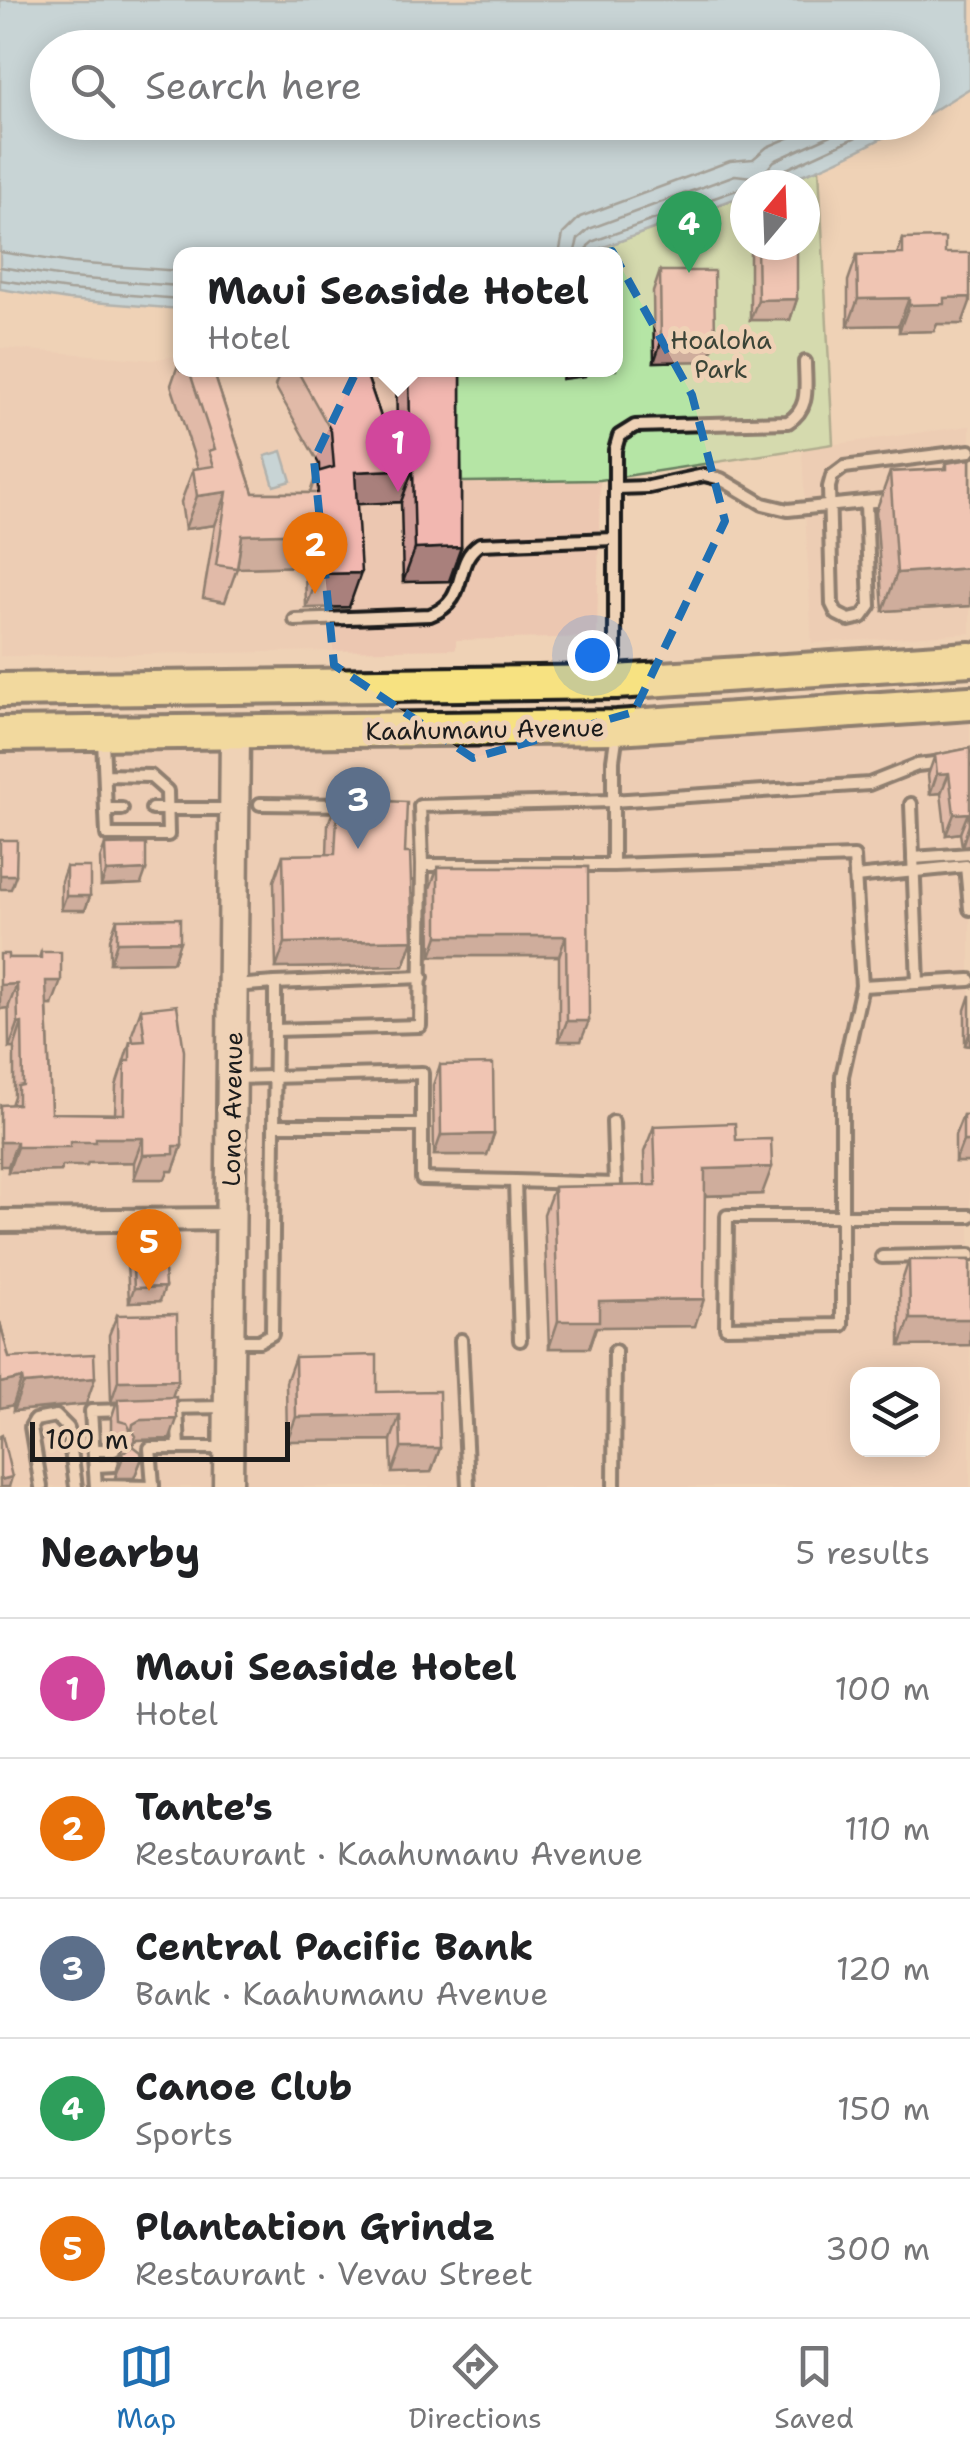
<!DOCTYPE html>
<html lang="en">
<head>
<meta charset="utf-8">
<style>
  body { margin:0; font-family:"Shantell Sans",sans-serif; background:#f2f2f2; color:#202124 }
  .controls { position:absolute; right:30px; bottom:30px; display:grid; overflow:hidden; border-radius:20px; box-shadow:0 5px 25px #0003 }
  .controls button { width:90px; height:90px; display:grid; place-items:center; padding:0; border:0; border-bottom:2px solid #e0e0e0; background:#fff; color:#202124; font:50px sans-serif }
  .compass { position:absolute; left:730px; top:170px; width:90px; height:90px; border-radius:50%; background:#fff; box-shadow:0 5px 25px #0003; rotate:19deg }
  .scale { position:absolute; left:30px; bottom:25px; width:260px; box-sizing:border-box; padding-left:10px; border:5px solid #1c1c1c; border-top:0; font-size:28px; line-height:35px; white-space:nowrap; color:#1c1c1c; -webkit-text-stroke:8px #efd2b6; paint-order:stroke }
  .you { position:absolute; left:592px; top:655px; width:35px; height:35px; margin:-25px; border:8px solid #fff; border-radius:50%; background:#1a73e8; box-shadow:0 0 0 15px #1a73e833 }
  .badge { display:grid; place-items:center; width:65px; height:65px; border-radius:50%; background:#1f6fb2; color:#fff; font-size:32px; font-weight:700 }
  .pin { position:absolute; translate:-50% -82px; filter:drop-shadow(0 2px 5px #0008) }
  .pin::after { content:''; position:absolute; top:52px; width:35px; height:30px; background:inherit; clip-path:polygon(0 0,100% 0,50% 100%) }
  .popup { position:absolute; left:173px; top:247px; width:450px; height:130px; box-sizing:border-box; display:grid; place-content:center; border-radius:20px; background:#fff; filter:drop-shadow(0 2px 8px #0005); font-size:32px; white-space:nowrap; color:#757577 }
  .popup b { font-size:38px; color:#202124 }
  .popup::after { content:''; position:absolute; left:50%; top:100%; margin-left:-20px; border:20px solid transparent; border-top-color:#fff }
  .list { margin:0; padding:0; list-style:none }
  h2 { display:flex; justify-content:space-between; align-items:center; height:130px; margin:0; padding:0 40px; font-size:42px }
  h2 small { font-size:32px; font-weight:400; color:#757577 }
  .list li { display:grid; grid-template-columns:65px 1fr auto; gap:30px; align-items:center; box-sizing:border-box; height:140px; padding:0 40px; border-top:2px solid #e0e0e0 }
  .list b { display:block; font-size:38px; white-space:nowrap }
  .list p { margin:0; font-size:32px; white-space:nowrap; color:#757577 }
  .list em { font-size:32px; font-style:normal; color:#757577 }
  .icon { flex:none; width:55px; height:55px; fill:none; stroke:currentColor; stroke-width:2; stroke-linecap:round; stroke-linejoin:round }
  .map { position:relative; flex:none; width:970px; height:1487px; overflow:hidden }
  .search { position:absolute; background:#fff; box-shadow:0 5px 25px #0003; left:30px; right:30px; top:30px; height:110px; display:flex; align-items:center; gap:25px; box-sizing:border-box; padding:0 35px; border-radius:55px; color:#757577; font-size:38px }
  .sheet { height:830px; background:#fff }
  nav { display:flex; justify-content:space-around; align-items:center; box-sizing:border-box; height:140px; border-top:2px solid #e0e0e0; background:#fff; font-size:28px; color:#757577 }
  nav a { display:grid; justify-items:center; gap:5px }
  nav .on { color:#1f6fb2 }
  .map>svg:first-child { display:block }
  .built { fill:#ecc7b1; fill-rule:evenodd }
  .green { fill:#b5e5a5; stroke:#688060; stroke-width:2.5 }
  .water { fill:#99d7fa; stroke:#678ca1; stroke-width:2.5 }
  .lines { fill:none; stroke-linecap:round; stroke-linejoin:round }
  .shore { stroke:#4e6775; stroke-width:2.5 }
  .lane-casing { stroke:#1c1c1c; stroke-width:18 }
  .street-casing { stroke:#1c1c1c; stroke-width:28 }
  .secondary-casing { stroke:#1c1c1c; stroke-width:35 }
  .primary-casing { stroke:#1c1c1c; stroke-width:40 }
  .lane { stroke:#efd2b6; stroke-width:10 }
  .street { stroke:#efd2b6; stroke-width:20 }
  .secondary { stroke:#efd2b6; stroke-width:28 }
  .primary { stroke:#f7e281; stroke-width:32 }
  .wall { fill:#d09d97; stroke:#1c1c1c; stroke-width:2.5 }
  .shaded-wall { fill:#a9807b; stroke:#1c1c1c; stroke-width:2.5 }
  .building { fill:#f2b7b0; stroke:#1c1c1c; stroke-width:2.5 }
  .marked { fill:none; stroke:#1f6fb2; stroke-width:8; stroke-dasharray:20 12; stroke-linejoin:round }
  .labels { text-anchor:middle; stroke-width:10; stroke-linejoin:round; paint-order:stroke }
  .park-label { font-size:25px; fill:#3b4437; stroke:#efd2b6 }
  .street-label { font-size:25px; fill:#1c1c1c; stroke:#efd2b6 }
</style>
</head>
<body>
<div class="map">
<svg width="970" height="1487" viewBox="0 0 970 1487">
  <rect width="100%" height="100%" fill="#efd2b6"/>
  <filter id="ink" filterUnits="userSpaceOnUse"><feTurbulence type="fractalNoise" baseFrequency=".01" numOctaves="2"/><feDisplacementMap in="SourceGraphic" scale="20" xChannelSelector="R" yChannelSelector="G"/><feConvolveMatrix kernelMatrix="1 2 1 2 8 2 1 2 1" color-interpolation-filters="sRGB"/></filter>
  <g filter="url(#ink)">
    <g class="built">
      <path d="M 0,348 L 153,360 L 180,355 L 180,370 L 456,370 L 462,482 L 600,480 L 597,637 L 456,640 L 456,649 L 0,656 Z"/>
      <path d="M 970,426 L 970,633 L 812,643 L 802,449 Z"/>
      <path d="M 970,703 L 970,1487 L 0,1487 L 0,734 ZM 858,1374 L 932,1374 L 932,1450 L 858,1450 Z"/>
    </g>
    <path class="green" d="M 819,168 L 833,444 L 600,480 L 462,482 L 456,370 L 616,370 L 616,255 L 585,254 L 745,195 L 745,245 L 805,245 L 805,185 L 773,185 Z"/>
    <g class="water">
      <path d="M 0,0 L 970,0 L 970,88 L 923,117 L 922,48 L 48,48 L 48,122 L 912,123 C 860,148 804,185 745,185 L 745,195 L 585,254 L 180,255 L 180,309 L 68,300 L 0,289 Z"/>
      <path d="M 282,451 L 291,481 L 274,486 L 265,456 Z"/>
    </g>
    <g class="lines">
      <g class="shore">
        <path d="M 774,185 L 780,172 L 889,122"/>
        <path d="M 0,252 L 72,263 L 180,271"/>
        <path d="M 559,255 L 563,234 L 580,217 L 730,161 L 753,159 L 767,147 L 826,122"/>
        <path d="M 574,255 L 578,239 L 589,229 L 735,175 L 760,178 L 774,161 L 860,122"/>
        <path d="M 587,255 L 588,246 L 594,241 L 745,187"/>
        <path d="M 0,267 L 70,278 L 180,286"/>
        <path d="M 0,280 L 69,290 L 180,299"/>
      </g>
      <g class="lane-casing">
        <g id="lane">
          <path d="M 615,488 L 649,487 L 704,475 L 721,479 L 763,504 L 788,510 L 893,499"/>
          <path d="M 866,504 L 870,606 L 862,617 L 849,620 L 837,614 L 832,604 L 829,487 L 832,476 L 844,467 L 970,451"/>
          <path d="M 295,620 L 430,615 C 471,600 451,563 480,544 L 615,539"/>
          <path d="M 615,658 L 615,450 L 619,436 L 635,426 L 788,422 C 811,408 805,385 805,362"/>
          <path d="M 103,739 L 107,835 L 168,835 L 167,791 L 150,776 L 105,775"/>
          <path d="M 260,804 L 349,805"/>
          <path d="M 911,804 L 918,983"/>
          <path d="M 106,809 L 122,809"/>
          <path d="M 152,809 L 231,809"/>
          <path d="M 913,858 L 970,854"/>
          <path d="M 422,865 L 420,806 L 612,801 L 869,784 L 917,765 L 970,759"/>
          <path d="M 613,865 L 613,760 L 617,732"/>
          <path d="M 855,877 L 966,866 L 970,909"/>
          <path d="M 275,983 L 422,977"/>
          <path d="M 234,986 L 275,983 L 275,1030 L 420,1026 L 422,865 L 613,865 L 854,857 L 862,986 L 970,980"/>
          <path d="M 862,986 L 842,1076 L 842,1325 L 726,1327 L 727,1216 L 970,1216"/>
          <path d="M 236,1078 L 422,1073 L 422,1179 L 515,1181"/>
          <path d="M 275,1125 L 421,1125"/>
          <path d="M 882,1257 L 970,1255"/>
          <path d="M 461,1340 L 468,1487"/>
          <path d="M 520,1340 L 515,1181 L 615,1184 L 613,1122"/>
          <path d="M 230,1341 L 259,1341 L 272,1334 L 275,1030"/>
          <path d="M 164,1408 L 227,1407"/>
          <path d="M 177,1408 L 179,1448"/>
          <path d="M 94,1450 L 114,1450"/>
          <path d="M 96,1466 L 115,1465"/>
          <path d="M 153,1485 L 150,1448 L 228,1448"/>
          <path d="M 97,1486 L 153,1487"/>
          <path d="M 41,1487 L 31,1427 L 35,1420 L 56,1416 L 68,1428 L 76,1487"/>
          <path d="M 96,1487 L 91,1411 L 128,1410"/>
          <path d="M 614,1487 L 615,1351"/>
        </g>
      </g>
      <g class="street-casing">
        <path id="street" d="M 0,1221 L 230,1219"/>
      </g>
      <g class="secondary-casing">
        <path id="secondary" d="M 228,1487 L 235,731"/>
      </g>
      <g class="primary-casing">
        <g id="primary">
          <path d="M 0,690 L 616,682 L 970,659"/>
          <path d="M 0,734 L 617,727 L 970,703"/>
        </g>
      </g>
      <use href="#lane" class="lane"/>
      <use href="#street" class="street"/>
      <use href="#secondary" class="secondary"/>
      <use href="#primary" class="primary"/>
    </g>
    <g class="wall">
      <path d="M 903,239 L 962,324 L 937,324 L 934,331 L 899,332 L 899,325 L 848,326 L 848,281 L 857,255 L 897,254 Z"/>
      <path d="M 753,245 L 757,245 L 797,299 L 790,320 L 750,320 L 750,253 Z"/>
      <path d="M 660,271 L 708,361 L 654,362 L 653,292 Z"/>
      <path d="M 180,359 L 180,370 L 213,370 L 253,493 L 310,493 L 317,472 L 319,471 L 319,464 L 275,386 L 281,370 L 365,370 L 385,429 L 397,428 L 396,370 L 461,370 L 461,547 L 449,581 L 403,582 L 401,502 L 357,504 L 349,607 L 306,608 L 305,566 L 237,568 L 225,602 L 203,598 L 215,525 L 185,529 L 181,502 L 193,469 L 198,468 L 171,385 Z"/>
      <path d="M 970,459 L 970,606 L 883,611 L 876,511 L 890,472 L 945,469 L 947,463 Z"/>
      <path d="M 970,748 L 970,845 L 962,846 L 960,833 L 946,835 L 941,793 L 930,794 L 928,775 L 935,755 Z"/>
      <path d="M 338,799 L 405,853 L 413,940 L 404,966 L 276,968 L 274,881 L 283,855 L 327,855 L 328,824 Z"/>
      <path d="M 105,845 L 141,884 L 101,886 L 100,859 Z"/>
      <path d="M 66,867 L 90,896 L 85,910 L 61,910 L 61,881 Z"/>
      <path d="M 438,867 L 588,867 L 581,1041 L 559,1041 L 559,956 L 431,956 L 430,888 Z"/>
      <path d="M 117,919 L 180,941 L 173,962 L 110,963 L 110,939 Z"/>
      <path d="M 41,952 L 52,1005 L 47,1005 L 51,1113 L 115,1114 L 116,1086 L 130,1042 L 133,1042 L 132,1034 L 141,1009 L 182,1146 L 173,1171 L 168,1171 L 165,1179 L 134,1179 L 134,1162 L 88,1163 L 87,1166 L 62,1166 L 61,1171 L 8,1172 L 11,1105 L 14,1096 L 14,1048 L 9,1048 L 8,958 L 39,958 Z"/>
      <path d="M 970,995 L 970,1046 L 965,1045 L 965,1010 Z"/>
      <path d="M 440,1065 L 494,1134 L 487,1155 L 434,1155 L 433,1085 Z"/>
      <path d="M 963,1115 L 970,1115 L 970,1162 L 955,1162 L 955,1135 Z"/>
      <path d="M 654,1126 L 736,1140 L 762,1194 L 705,1196 L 695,1326 L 596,1327 L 589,1348 L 549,1348 L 544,1214 L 554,1187 L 645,1186 L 644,1152 Z"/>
      <path d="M 132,1249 L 160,1301 L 129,1302 L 127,1262 Z"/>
      <path d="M 909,1260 L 970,1260 L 970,1345 L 900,1346 L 900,1287 Z"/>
      <path d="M 117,1315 L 172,1397 L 170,1439 L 135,1440 L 133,1446 L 142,1458 L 134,1478 L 115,1478 L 122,1448 L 119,1443 L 111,1441 L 111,1419 L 117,1401 L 111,1402 L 109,1335 Z"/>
      <path d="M 0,1322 L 9,1358 L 86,1404 L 13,1411 L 13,1405 L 0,1408 Z"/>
      <path d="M 295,1357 L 377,1392 L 440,1448 L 431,1472 L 392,1473 L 391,1440 L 287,1441 L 286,1382 Z"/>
    </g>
    <g class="shaded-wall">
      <path d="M 970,297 L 970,302 L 962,324 L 937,324 L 934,331 L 899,332 L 909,305 L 944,298 Z"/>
      <path d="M 909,298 L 899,325 L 848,326 L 858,299 Z"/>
      <path d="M 797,299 L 790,320 L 750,320 L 758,300 Z"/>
      <path d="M 715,341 L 708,361 L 654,362 L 661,342 Z"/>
      <path d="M 565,370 L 588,370 L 585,376 L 562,379 Z"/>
      <path d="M 413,469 L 401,502 L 343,505 L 355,472 Z"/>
      <path d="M 227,492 L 215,525 L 185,529 L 197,496 Z"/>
      <path d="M 317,533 L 305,566 L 237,568 L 242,535 Z"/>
      <path d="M 461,547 L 449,581 L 403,582 L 415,549 Z"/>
      <path d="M 970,568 L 970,606 L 883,611 L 897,573 Z"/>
      <path d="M 361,573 L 349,607 L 306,608 L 319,574 Z"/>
      <path d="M 949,773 L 941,793 L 930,794 L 937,774 Z"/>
      <path d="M 968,813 L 960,833 L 946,835 L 954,814 Z"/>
      <path d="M 969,825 L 970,845 L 962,846 Z"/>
      <path d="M 146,870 L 141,884 L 101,886 L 106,872 Z"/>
      <path d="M 0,875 L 16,875 L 11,889 L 0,889 Z"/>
      <path d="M 66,896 L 90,896 L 85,910 L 61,910 Z"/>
      <path d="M 438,936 L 566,936 L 559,956 L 431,956 Z"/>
      <path d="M 413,940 L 404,966 L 276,968 L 285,943 Z"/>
      <path d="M 180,941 L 173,962 L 110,963 L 117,942 Z"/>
      <path d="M 46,981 L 61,981 L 52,1005 L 37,1005 Z"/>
      <path d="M 17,984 L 8,1008 L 0,1009 L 0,985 Z"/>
      <path d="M 567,1021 L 589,1021 L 581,1041 L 559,1041 Z"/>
      <path d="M 22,1023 L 14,1048 L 9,1048 L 18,1024 Z"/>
      <path d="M 970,1032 L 970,1046 L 965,1045 Z"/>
      <path d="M 494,1134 L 487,1155 L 434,1155 L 441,1135 Z"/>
      <path d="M 96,1138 L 143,1138 L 134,1162 L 88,1163 L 87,1166 L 62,1166 L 61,1171 L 8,1172 L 17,1147 Z"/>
      <path d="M 963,1141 L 970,1141 L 970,1162 L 955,1162 Z"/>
      <path d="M 0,1142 L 17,1142 L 8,1166 L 0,1166 Z"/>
      <path d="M 174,1146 L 182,1146 L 173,1171 L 168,1171 L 165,1179 L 134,1179 L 143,1155 Z"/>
      <path d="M 772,1167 L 762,1194 L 696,1196 L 705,1169 Z"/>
      <path d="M 165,1287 L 160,1301 L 129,1302 L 134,1288 Z"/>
      <path d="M 704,1299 L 695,1326 L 596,1327 L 589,1348 L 549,1348 L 558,1321 L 599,1301 Z"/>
      <path d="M 910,1319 L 970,1319 L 970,1345 L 900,1346 Z"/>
      <path d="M 22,1378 L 13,1405 L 0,1408 L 0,1383 Z"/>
      <path d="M 95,1378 L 86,1404 L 13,1411 L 23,1384 Z"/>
      <path d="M 178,1380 L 171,1400 L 111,1402 L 118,1381 Z"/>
      <path d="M 400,1415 L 391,1440 L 287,1441 L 296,1417 Z"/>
      <path d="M 177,1419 L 170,1439 L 135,1440 L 128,1457 L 142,1458 L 134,1478 L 115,1478 L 123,1457 L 127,1457 L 134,1440 L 128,1443 L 133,1424 L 140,1420 Z"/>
      <path d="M 401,1448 L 440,1448 L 431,1472 L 392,1473 Z"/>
      <path d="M 12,1477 L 9,1487 L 0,1487 L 0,1480 Z"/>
    </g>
    <g class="building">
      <path d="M 945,238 L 945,253 L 970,253 L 970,297 L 944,298 L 944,304 L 909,305 L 909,298 L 858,299 L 857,255 L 903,254 L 903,239 Z"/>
      <path d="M 757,245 L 797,245 L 797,299 L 758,300 Z"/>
      <path d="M 660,271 L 714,271 L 715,341 L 661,342 Z"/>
      <path d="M 189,370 L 213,370 L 253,493 L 318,493 L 317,472 L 334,467 L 331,431 L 297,370 L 365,370 L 385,429 L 410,427 L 409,370 L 461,370 L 461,547 L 415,549 L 413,469 L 355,472 L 361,573 L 319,574 L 317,533 L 242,535 L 237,568 L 216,565 L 227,492 L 197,496 L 193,469 L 214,466 L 209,451 L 215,449 Z"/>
      <path d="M 970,459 L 970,568 L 897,573 L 890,472 L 947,469 L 947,463 Z"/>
      <path d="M 970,748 L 970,825 L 969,825 L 968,813 L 954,814 L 949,773 L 937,774 L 935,755 Z"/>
      <path d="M 338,799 L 407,802 L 405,853 L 410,853 L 413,940 L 285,943 L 283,855 L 335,854 Z"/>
      <path d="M 0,840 L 17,840 L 16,875 L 0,875 Z"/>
      <path d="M 146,844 L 146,870 L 106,872 L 105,845 Z"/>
      <rect x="66" y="867" width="24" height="29"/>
      <path d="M 438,867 L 588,867 L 589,1021 L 567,1021 L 566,936 L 438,936 Z"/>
      <path d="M 180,918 L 180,941 L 117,942 L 117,919 Z"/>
      <path d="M 41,952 L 61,952 L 61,981 L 46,981 L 51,1113 L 124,1114 L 125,1061 L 130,1061 L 130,1042 L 145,1041 L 141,1009 L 177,1005 L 184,1051 L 182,1146 L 174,1146 L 174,1154 L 143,1155 L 143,1138 L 96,1138 L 96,1142 L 70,1142 L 70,1147 L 17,1147 L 17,1142 L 0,1142 L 0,1105 L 18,1104 L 18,1086 L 23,1085 L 22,1023 L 18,1024 L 17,984 L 0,985 L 0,954 L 8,954 L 8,958 L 41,958 Z"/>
      <path d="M 493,1064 L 494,1134 L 441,1135 L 440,1065 Z"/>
      <rect x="963" y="1115" width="7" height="26"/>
      <path d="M 735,1123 L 736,1140 L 771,1139 L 772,1167 L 705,1169 L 704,1299 L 599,1301 L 599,1321 L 558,1321 L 554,1187 L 656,1185 L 654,1126 Z"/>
      <path d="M 163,1247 L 165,1287 L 134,1288 L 132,1249 Z"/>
      <path d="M 909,1260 L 970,1260 L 970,1319 L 910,1319 Z"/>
      <path d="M 177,1314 L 178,1380 L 118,1381 L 117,1315 Z"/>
      <path d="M 0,1322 L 9,1358 L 94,1354 L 95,1378 L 23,1384 L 22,1378 L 0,1383 Z"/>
      <path d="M 377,1355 L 377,1392 L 439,1391 L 440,1448 L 401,1448 L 400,1415 L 296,1417 L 295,1357 Z"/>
      <path d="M 176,1397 L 177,1419 L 140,1420 L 133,1424 L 132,1430 L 136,1436 L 132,1445 L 141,1452 L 142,1458 L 123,1457 L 122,1453 L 131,1448 L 126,1437 L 130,1429 L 127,1423 L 119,1421 L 118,1399 Z"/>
      <path d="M 2,1435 L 12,1477 L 0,1480 L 0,1436 Z"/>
    </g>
  </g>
  <path d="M0 0H970V1487H0ZM 612,251 L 692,395 L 725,521 L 634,712 L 473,758 L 334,665 L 314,460 L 379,324 Z" fill="#efd2b6" fill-opacity=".55" fill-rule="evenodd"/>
  <path class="marked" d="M 612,251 L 692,395 L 725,521 L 634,712 L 473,758 L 334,665 L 314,460 L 379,324 Z"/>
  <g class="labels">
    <g class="park-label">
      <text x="721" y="349">Hoaloha<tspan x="721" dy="29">Park</tspan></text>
    </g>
    <g class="street-label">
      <text transform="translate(485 729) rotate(-1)" y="9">Kaahumanu Avenue</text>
      <text transform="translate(232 1109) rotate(-89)" y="9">Lono Avenue</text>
    </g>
  </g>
</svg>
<div class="controls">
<button><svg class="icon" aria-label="layers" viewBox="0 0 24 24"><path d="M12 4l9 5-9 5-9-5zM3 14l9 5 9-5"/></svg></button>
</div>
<svg class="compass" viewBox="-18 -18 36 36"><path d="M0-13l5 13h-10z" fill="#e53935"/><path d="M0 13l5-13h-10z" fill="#757577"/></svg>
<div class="scale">100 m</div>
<div class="you"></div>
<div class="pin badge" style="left:398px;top:492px;background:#d1479c">1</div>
<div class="popup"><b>Maui Seaside Hotel</b>Hotel</div>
<div class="pin badge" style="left:315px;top:594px;background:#e8710a">2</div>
<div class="pin badge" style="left:358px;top:849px;background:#5c6f8a">3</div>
<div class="pin badge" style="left:689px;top:273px;background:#2e9e5b">4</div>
<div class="pin badge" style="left:149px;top:1291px;background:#e8710a">5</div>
<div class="search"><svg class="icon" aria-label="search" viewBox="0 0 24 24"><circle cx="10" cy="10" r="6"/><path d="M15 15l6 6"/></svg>Search here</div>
</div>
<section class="sheet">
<h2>Nearby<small>5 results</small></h2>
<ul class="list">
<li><span class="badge" style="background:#d1479c">1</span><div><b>Maui Seaside Hotel</b><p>Hotel</p></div><em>100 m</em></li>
<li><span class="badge" style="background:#e8710a">2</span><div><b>Tante's</b><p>Restaurant · Kaahumanu Avenue</p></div><em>110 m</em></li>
<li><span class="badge" style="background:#5c6f8a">3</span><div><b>Central Pacific Bank</b><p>Bank · Kaahumanu Avenue</p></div><em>120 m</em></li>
<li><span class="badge" style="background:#2e9e5b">4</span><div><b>Canoe Club</b><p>Sports</p></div><em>150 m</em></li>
<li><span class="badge" style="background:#e8710a">5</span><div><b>Plantation Grindz</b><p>Restaurant · Vevau Street</p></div><em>300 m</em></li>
</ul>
</section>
<nav>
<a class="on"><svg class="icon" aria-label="map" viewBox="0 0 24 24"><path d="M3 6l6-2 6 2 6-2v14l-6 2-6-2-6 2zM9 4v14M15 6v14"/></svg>Map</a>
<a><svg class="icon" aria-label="directions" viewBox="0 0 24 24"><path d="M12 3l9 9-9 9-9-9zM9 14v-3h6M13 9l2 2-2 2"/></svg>Directions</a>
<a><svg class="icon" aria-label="saved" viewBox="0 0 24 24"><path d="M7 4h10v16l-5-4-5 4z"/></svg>Saved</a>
</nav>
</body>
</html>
